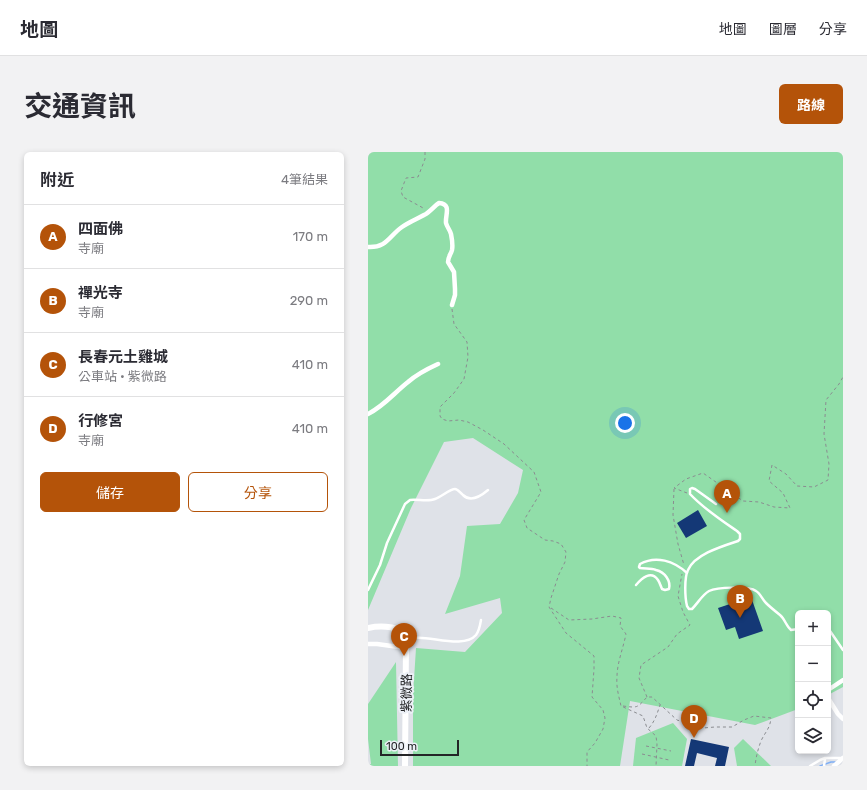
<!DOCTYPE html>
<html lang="zh-TW">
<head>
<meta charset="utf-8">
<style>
  body { margin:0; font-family:Rubik,"Noto Sans TC",sans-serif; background:#f2f2f3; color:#2b2b33 }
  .controls { position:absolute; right:12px; bottom:12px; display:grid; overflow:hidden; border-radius:6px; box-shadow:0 2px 6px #0003 }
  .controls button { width:36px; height:36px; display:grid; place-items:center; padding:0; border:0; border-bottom:1px solid #e1e1e2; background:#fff; color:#2b2b33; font:20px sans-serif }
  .scale { position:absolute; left:12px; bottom:10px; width:79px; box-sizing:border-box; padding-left:4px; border:2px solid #242527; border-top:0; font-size:11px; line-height:14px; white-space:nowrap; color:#242527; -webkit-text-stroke:3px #ecf0f6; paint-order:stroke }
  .you { position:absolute; left:257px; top:271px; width:14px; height:14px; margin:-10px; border:3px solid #fff; border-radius:50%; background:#1a73e8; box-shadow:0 0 0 6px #1a73e833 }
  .badge { display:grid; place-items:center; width:26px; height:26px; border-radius:50%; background:#b45309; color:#fff; font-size:13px; font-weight:700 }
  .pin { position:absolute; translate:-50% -33px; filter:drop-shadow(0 1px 2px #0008) }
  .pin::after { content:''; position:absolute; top:21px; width:14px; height:12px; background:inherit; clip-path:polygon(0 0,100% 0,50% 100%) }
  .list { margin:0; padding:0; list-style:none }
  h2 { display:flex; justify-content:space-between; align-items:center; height:52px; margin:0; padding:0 16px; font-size:17px }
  h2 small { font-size:13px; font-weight:400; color:#7c7c81 }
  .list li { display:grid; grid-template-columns:26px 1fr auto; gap:12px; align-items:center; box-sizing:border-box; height:64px; padding:0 16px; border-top:1px solid #e1e1e2 }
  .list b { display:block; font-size:15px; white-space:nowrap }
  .list p { margin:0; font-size:13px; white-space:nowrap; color:#7c7c81 }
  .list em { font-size:13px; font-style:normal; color:#7c7c81 }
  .actions { display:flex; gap:8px; padding:12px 16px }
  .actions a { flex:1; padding:9px 0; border:1px solid #b45309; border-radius:6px; text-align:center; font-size:14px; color:#b45309 }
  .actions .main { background:#b45309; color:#fff }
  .icon { flex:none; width:22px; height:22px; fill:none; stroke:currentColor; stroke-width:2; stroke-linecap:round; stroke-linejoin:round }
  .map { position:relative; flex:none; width:475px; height:614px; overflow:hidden; border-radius:6px }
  header { display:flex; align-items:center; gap:24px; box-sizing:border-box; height:56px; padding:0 20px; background:#fff; border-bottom:1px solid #e1e1e2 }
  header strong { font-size:19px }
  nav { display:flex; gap:22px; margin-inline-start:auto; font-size:14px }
  .intro { display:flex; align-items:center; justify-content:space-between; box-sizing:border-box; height:96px; padding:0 24px }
  h1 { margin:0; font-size:28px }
  .button { padding:10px 18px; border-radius:6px; background:#b45309; color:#fff; font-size:14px; font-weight:700 }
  main { display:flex; gap:24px; padding:0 24px }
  aside { flex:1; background:#fff; border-radius:6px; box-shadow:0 2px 6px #0003 }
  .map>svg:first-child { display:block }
  .green { fill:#91dea9 }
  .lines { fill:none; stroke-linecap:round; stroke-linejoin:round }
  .stream { stroke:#7faff5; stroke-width:1.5 }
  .building { fill:#143876 }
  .path { stroke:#8a8c90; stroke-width:1; stroke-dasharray:3 3; stroke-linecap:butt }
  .lane { stroke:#fff; stroke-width:2.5 }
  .street { stroke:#fff; stroke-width:4.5 }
  .secondary { stroke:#fff; stroke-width:6 }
  .labels { text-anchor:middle; stroke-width:4; stroke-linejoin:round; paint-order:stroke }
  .street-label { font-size:13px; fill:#242527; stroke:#ecf0f6 }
</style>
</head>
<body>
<header>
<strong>地圖</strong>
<nav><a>地圖</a><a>圖層</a><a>分享</a></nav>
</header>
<div class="intro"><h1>交通資訊</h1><a class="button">路線</a></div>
<main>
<aside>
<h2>附近<small>4筆結果</small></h2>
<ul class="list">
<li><span class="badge">A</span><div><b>四面佛</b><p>寺廟</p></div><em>170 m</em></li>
<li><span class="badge">B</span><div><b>禪光寺</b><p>寺廟</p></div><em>290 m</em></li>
<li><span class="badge">C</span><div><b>長春元土雞城</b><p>公車站 · 紫微路</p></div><em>410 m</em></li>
<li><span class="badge">D</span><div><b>行修宮</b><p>寺廟</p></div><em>410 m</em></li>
</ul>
<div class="actions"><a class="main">儲存</a><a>分享</a></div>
</aside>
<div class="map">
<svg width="475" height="614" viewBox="0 0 475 614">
  <rect width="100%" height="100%" fill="#dfe2e8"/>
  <g class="green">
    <path d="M 0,0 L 475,0 L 475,535 L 460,543 L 460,461 L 430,461 L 430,557 L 387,573 L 262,549 L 252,614 L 45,614 L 45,543 L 48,496 L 97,500 L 134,461 L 132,446 L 77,462 L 92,424 L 99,374 L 132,372 L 150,341 L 155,318 L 105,286 L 76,290 L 43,356 L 0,458 Z"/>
    <path d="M 28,510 L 30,614 L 0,614 L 0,613 L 3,612 L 0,587 L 0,552 Z"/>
    <path d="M 305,571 L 319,587 L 314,614 L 265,614 L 268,586 Z"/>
    <path d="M 375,587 L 403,614 L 369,614 L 366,596 Z"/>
  </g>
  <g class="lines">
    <path class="stream" d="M 452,614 L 463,610 L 467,610"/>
  </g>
  <g class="building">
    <path d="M 330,358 L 339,374 L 318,386 L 309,371 Z"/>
    <path d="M 383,445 L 395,479 L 371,487 L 367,475 L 358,478 L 350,456 Z"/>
    <path d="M 323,587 L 361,595 L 357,614 L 347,614 L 349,606 L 329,601 L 326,614 L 317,614 Z"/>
  </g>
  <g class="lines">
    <g class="path">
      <path d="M 57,0 L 57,7 L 50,25 L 38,26 L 33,39 L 35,45 L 57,57"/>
      <path d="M 84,157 L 86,172 L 99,190 L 100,205 L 96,227 L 86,241 L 72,255 L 72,264 L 74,267 L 80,269 L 91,268 L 100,270 L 115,278 L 136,292 L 166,320 L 173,340 L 156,368 L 159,376 L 177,388 L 185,389 L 193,392 L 198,400 L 197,410 L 191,422 L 183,446 L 181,455 L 198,481 L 226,504 L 226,517 L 224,545 L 235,558 L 237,566 L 235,577 L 227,591 L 219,600 L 219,614"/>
      <path d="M 306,337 L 305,363 L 310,392 L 316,413"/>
      <path d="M 319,341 L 306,336 L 318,327 L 335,321 L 375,349 L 391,350 L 406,355 L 422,356 L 415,341 L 401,329 L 404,313 L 418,322 L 429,334 L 446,335 L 460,328 L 461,312 L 456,282 L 458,248 L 471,232 L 475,225"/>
      <path d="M 183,456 L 201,468 L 224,467 L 244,464 L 253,466 L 252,474 L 258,482 C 255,497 249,511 249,525 C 248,535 251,545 253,554 L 275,564 L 279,576 L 288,584 L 289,592 L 288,614"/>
      <path d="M 279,545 L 271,526 L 273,513 L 300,495 L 309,482 L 322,473 L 315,460 L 310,444 L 314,422"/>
      <path d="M 255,554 C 270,556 269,556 279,545 L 284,545 L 309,568 L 335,576 L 347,575 L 364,575 L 376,568 L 386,564 L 403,566 C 402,577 397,580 393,589 C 390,597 388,605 387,614"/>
      <path d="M 281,576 C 287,569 289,562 292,553"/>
      <path d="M 278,594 L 303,599"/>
      <path d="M 274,602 L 301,608"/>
    </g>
    <g class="lane">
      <path d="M 348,352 L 327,337 L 324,336 L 322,337 L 322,342 C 336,357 353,368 369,379 L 372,382 L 372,387 L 370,389 C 355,394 327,402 320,418 C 316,426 317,446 319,454 L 321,457 L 324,457 C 330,451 334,443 341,439 C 349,435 381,434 388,439 C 392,441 394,447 398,451 C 402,455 407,459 412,463 C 417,467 418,474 423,478 L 430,477"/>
      <path d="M 268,433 C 274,426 283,418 290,428 C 292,431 293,435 294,437 L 297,438 L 301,437 C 303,429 297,420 288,418 C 283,416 277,417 272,416 L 271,415 L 272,412 C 288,403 306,409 319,421"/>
      <path d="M 0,438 L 12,413 L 19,391 L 37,352 L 42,348 C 50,347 60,350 67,347 C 73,345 82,337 87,337 C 90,337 92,341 95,343 C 103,351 113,344 120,338"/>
      <path d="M 460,476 L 475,498"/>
      <path d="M 38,490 C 41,488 44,487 47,486 C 63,484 96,497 108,483 C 111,479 112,474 113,468"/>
      <path d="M 442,614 L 452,608 L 457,606 L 475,606"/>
      <path d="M 456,614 L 457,607"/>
    </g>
    <g class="street">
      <path d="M 0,95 C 19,96 21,84 34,75 C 41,70 49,67 56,63 C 62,60 66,54 71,51 C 84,52 77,63 78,71 C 79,75 82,78 83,82 C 84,87 85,93 84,98 C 83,102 80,105 80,110 L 86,120 L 87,137 L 87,143 L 84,153"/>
      <path d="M 0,262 C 16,254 26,241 40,230 C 48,223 59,217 70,212"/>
      <path d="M 0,492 L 9,492 L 38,496"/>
      <path d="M 460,538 L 475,528"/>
      <path d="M 460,546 L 470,562 L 475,567"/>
      <path d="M 466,614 L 475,606"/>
    </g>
    <path class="secondary" d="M 0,476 C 9,474 28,473 34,481 C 36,483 37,487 38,490 L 37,614"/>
  </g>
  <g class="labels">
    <g class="street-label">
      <text transform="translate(38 541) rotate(-89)" y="5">紫微路</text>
    </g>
  </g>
</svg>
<div class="controls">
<button>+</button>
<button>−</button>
<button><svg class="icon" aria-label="locate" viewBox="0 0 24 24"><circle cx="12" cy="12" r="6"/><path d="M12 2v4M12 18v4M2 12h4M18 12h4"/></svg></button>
<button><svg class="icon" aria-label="layers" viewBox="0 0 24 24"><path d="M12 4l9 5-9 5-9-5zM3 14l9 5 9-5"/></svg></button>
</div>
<div class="scale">100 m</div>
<div class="you"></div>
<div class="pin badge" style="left:359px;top:361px">A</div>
<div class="pin badge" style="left:372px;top:466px">B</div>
<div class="pin badge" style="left:36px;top:504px">C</div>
<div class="pin badge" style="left:326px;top:586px">D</div>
</div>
</main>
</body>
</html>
